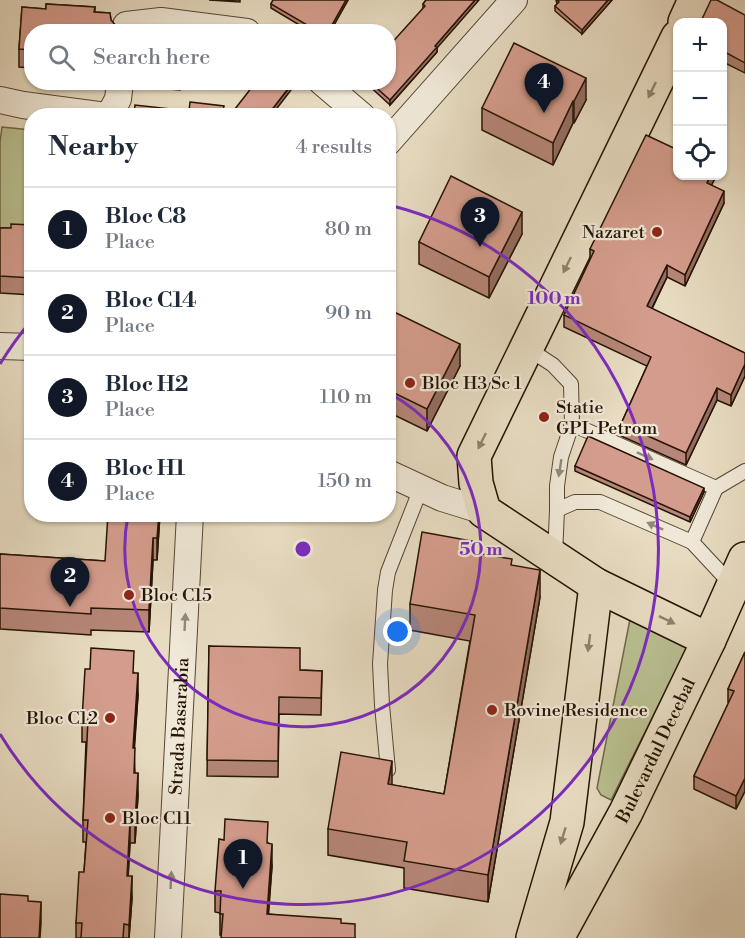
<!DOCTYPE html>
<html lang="en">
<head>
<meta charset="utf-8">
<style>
  body { margin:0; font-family:"Libre Bodoni",serif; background:#f6f6f7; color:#1f2937 }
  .controls { position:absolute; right:18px; top:18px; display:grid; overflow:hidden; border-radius:12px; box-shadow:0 2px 4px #0004 }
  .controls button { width:54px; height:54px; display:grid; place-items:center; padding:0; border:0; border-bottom:2px solid #e0e1e3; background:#fff; color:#1f2937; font:30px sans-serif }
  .you { position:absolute; left:398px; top:632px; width:21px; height:21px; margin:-15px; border:4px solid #fff; border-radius:50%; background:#1a73e8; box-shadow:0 0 0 9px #1a73e833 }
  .badge { display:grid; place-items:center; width:39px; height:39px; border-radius:50%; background:#111827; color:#fff; font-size:20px; font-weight:700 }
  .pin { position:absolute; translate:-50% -50px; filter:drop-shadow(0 2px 3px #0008) }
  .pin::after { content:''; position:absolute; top:32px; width:21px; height:18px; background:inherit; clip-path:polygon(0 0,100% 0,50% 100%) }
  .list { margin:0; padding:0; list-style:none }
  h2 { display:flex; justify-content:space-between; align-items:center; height:78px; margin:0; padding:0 24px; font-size:26px }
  h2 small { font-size:20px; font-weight:400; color:#747a83 }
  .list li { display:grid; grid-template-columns:39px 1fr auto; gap:18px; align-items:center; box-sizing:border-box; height:84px; padding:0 24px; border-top:2px solid #e0e1e3 }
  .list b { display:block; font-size:22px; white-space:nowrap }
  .list p { margin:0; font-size:20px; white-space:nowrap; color:#747a83 }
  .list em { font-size:20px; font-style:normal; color:#747a83 }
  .icon { flex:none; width:33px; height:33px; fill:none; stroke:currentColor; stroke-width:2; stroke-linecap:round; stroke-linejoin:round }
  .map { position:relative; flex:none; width:745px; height:938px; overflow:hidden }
  .search { position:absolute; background:#fff; box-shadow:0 2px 4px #0004; left:24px; top:24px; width:372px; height:66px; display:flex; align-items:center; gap:15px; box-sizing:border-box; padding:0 21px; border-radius:24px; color:#747a83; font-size:22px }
  .panel { position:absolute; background:#fff; box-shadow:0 2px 4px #0004; left:24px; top:108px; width:372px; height:414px; border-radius:24px }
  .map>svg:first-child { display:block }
  .green { fill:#b9bf90; stroke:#6f694a; stroke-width:1.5 }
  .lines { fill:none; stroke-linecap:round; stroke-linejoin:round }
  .service-casing { stroke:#564533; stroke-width:16 }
  .minor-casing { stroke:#564533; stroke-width:28 }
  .primary-casing { stroke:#251304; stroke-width:36 }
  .service { stroke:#efe8d7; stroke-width:14 }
  .minor { stroke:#efe8d7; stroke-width:26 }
  .primary { stroke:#e7dbc1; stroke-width:33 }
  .wall { fill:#b68678; stroke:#251304; stroke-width:1.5 }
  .shaded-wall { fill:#946d62; stroke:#251304; stroke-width:1.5 }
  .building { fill:#d49c8c; stroke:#251304; stroke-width:1.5 }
  .oneway { fill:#90816c }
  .oneway2 { fill:#948878 }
  .ring { fill:none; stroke:#7b2cbf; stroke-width:3 }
  .poi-dot { fill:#8f2418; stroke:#efe8d7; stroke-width:2 }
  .labels { text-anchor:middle; stroke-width:4.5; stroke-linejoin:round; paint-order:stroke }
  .poi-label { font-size:18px; fill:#251304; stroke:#efe8d7; text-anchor:start }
  .street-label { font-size:18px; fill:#251304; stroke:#efe8d7 }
  .centre { fill:#7b2cbf; stroke:#efe8d7; stroke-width:3 }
  .ring-label { font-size:18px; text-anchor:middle; font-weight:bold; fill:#7b2cbf; stroke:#efe8d7; stroke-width:4.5; stroke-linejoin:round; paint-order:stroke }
</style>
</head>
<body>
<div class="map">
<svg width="745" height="938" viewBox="0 0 745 938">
  <rect width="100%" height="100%" fill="#e7dbc1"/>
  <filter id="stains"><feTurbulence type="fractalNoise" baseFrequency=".00333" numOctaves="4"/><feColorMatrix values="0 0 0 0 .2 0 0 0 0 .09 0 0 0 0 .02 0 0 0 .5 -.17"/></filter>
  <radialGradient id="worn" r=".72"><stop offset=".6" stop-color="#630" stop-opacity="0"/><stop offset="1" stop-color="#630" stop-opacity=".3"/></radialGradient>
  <g class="green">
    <path d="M 2,127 L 31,130 L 31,232 L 0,229 L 0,142 Z"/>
    <path d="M 631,614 L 689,644 L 611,800 L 601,795 L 597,788 Z"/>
  </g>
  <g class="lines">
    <g class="service-casing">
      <g id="service">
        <path d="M 527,348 L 553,365 L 571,384 L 572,424 L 561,457 L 557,486 L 557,510"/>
        <path d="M 572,424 L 716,488 L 745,471"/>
        <path d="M 692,542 L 716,488"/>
        <path d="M 555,556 L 557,510 L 575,502 L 600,502 L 692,542 L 732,585"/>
        <path d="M 388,770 L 382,705 L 380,664 L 385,590 L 388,572 L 421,488"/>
      </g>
    </g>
    <g class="minor-casing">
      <g id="minor">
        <path d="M 125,32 L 126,25 L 161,21 L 247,32"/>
        <path d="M 322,82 L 362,116"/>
        <path d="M 0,100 L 23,105 L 106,116"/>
        <path d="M 109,116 L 118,99 L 120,82"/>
        <path d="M 388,142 L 514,0"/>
        <path d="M 0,346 L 32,347"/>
        <path d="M 388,473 L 442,498 L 484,511"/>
        <path id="s1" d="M 168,938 L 190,514"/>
      </g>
    </g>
    <g class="primary-casing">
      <g id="primary">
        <path d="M 685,22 L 695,0"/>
        <path d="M 678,37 L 474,456 L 476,483 L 484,511 L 596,585 L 709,640"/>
        <path d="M 533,938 L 567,822 L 596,585"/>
        <path id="s2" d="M 557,938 L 626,812 L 709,640 L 745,559"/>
      </g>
    </g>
    <use href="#service" class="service"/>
    <use href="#minor" class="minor"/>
    <use href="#primary" class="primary"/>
  </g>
  <g class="wall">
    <path d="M 209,0 L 240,0 L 240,2 Z"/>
    <path d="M 273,0 L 348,0 L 330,32 L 311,32 L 271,8 L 271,4 Z"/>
    <path d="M 426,0 L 437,48 L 437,52 L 390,105 L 365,82 L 388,82 L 423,8 L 423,4 Z"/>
    <path d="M 556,0 L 612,0 L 582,34 L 555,11 L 555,6 L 557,4 Z"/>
    <path d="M 46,4 L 95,7 L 95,12 L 110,13 L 111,20 L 116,26 L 116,30 L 134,32 L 32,32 L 32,68 L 19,67 L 19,49 L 22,7 L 46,9 Z"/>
    <path d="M 745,15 L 745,73 L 723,62 L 723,22 Z"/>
    <path d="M 146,82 L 181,82 L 180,90 L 146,87 Z"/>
    <path d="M 586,100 L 574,123 L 573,123 L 553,165 L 482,130 L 482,108 Z"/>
    <path d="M 714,176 L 714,180 L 711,185 L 724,203 L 685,286 L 667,277 L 652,309 L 745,353 L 745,376 L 731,406 L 717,400 L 686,465 L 621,436 L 621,424 L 647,366 L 564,327 L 564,315 L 590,261 L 590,249 Z"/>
    <path d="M 32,225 L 32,295 L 0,293 L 0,228 L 11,228 Z"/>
    <path d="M 522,234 L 489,298 L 419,264 L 419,242 Z"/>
    <path d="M 388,309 L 460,366 L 427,431 L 388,412 Z"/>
    <path d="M 575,466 L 704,492 L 690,522 L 575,471 Z"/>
    <path d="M 160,514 L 157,560 L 153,560 L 149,632 L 91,630 L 91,635 L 0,629 L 0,554 L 105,561 Z"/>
    <path d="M 472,552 L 512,566 L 540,597 L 488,902 L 404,888 L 404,868 L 328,855 L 328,829 L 392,785 L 444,794 L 470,641 L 410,630 L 410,604 Z"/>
    <path d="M 209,646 L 300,670 L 322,671 L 321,715 L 279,714 L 278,777 L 207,776 Z"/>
    <path d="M 745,652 L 745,791 L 736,809 L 694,789 L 694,776 L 729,702 L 728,702 L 728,689 Z"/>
    <path d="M 134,673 L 138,695 L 134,748 L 135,773 L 138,795 L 135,843 L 130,843 L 128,876 L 132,898 L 129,938 L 76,938 L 76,923 L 84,872 L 86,842 L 83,842 L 83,820 L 86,742 L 82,742 L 82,720 Z"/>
    <path d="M 268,843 L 272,866 L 268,914 L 341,923 L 355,938 L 220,935 L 220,913 L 215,912 L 215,891 Z"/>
  </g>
  <g class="shaded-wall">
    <path d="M 346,0 L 348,0 L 330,32 L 328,32 Z"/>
    <path d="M 475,0 L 479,0 L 437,48 L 437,52 L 390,105 L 390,100 L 435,46 Z"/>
    <path d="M 608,0 L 612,0 L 582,34 L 582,30 Z"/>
    <path d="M 586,78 L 586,100 L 574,123 L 574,101 Z"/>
    <path d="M 291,85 L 291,90 L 271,116 L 267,116 Z"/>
    <path d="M 573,101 L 573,123 L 553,165 L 553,143 Z"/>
    <path d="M 710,176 L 714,176 L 714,180 L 707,195 L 707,183 Z"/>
    <path d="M 724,191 L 724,203 L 685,286 L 685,275 Z"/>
    <path d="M 522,212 L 522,234 L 489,298 L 489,277 Z"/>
    <path d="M 667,265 L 667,277 L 647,318 L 647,306 Z"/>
    <path d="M 460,344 L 460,366 L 427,431 L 427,409 Z"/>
    <path d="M 745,364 L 745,376 L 731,406 L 731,395 Z"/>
    <path d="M 717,388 L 717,400 L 686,465 L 686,453 Z"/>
    <path d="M 704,488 L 704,492 L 690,522 L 690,517 Z"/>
    <path d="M 159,514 L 160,514 L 157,560 L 157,538 Z"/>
    <path d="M 153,538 L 153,560 L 149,632 L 149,610 Z"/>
    <path d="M 540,570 L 540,597 L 488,902 L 488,875 Z"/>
    <path d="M 138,673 L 138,695 L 133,770 L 133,748 Z"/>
    <path d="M 392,761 L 392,787 L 388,784 Z"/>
    <path d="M 138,773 L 138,795 L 135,843 L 135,822 Z"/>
    <path d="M 745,778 L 745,791 L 736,809 L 736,796 Z"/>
    <path d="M 130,821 L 130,843 L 127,898 L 127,876 Z"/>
    <path d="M 272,844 L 272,866 L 267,936 L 267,914 Z"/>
    <path d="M 132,876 L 132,898 L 129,938 L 129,925 Z"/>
    <path d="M 41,902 L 41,923 L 40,938 L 39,938 Z"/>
  </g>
  <g class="building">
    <path d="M 273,0 L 346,0 L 328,32 L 319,32 L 271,4 Z"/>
    <path d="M 426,0 L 475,0 L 435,46 L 437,47 L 390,100 L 370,82 L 388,82 L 388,47 L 425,6 L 423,4 Z"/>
    <path d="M 557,0 L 608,0 L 582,30 L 555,6 L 559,2 Z"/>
    <path d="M 711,0 L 717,0 L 745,15 L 745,63 L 723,51 L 723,22 L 699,22 L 702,19 Z"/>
    <path d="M 46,4 L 95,7 L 94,12 L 110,13 L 111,20 L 116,26 L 116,30 L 134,32 L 32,32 L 32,50 L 19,49 L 22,7 L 46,9 Z"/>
    <path d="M 514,43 L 586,78 L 574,101 L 573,101 L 553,143 L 482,108 Z"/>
    <path d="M 256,82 L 288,82 L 291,85 L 267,116 L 233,116 L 231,114 Z"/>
    <path d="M 190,102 L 224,106 L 222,116 L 134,116 L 135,105 L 189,111 Z"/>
    <path d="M 646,135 L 678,150 L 678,176 L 710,176 L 707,183 L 724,191 L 685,275 L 667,265 L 647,306 L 745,353 L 745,364 L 731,395 L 717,388 L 686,453 L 621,424 L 651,357 L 564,315 L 594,251 L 590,249 Z"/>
    <path d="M 451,176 L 522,212 L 489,277 L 419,242 Z"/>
    <path d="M 11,224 L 32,225 L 32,278 L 0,276 L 0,228 L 11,228 Z"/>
    <path d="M 388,309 L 460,344 L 427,409 L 388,390 Z"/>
    <path d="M 588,436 L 704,488 L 690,517 L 575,466 Z"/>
    <path d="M 108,514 L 159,514 L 157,538 L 153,538 L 149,610 L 91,608 L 91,614 L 0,608 L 0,554 L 105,561 Z"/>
    <path d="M 422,532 L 472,541 L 470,552 L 512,559 L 511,565 L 540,570 L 488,875 L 404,861 L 407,842 L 328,829 L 341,752 L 392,761 L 388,784 L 444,794 L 475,615 L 410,604 Z"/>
    <path d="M 209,646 L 300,648 L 300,670 L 322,671 L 321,698 L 279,697 L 278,761 L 207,760 Z"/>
    <path d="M 91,648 L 134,651 L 133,673 L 138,673 L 133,748 L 135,748 L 134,773 L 138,773 L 135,822 L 130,821 L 127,876 L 132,876 L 129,925 L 124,924 L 123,938 L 81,938 L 82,923 L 76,923 L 79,872 L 84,872 L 88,820 L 83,820 L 88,720 L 82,720 L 85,669 L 90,669 Z"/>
    <path d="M 745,652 L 745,778 L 736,796 L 694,776 L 734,691 L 728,689 Z"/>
    <path d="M 225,819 L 268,822 L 267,843 L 272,844 L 267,914 L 341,919 L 341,923 L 355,924 L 355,938 L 221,938 L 223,914 L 220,914 L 221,891 L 215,891 L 219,839 L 224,840 Z"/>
    <path d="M 0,894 L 28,896 L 28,901 L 41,902 L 39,938 L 0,938 Z"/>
  </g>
  <defs><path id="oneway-solid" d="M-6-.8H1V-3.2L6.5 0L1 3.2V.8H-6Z" transform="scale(1.5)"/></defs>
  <g class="oneway">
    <use href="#oneway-solid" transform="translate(652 90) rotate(116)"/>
    <use href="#oneway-solid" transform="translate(567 265) rotate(116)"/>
    <use href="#oneway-solid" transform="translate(482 441) rotate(116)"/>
    <use href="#oneway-solid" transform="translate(667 620) rotate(26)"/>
    <use href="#oneway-solid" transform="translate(589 643) rotate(97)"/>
    <use href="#oneway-solid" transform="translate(563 836) rotate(107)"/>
  </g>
  <g class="oneway2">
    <use href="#oneway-solid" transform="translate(645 456) rotate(24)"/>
    <use href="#oneway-solid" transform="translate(560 468) rotate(99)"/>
    <use href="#oneway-solid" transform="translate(655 526) rotate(-156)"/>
    <use href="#oneway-solid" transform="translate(185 622) rotate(-87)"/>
    <use href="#oneway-solid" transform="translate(171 880) rotate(-87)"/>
  </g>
  <g class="ring">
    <path d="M389 393A178 178 0 1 1 128 515"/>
    <path d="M0 364A355 355 0 0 1 31 321M389 205A355 355 0 1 1 0 734"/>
  </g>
  <g class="poi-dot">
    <circle cx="657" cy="232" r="6"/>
    <circle cx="410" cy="383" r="6"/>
    <circle cx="544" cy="417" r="6"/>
    <circle cx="129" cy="595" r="6"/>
    <circle cx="492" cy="710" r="6"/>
    <circle cx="110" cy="718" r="6"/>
    <circle cx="110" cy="818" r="6"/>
  </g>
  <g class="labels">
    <g class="poi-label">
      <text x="645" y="238" text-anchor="end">Nazaret</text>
      <text x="422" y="389">Bloc H3 Sc 1</text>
      <text x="556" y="413">Statie<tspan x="556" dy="21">GPL Petrom</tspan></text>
      <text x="141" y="601">Bloc C15</text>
      <text x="504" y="716">Rovine Residence</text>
      <text x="98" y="724" text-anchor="end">Bloc C12</text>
      <text x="122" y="824">Bloc C11</text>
    </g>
    <g class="street-label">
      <text dy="6" stroke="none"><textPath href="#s1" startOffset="212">Strada Basarabia</textPath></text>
      <text dy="6" stroke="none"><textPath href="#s2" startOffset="212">Bulevardul Decebal</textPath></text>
    </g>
  </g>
  <circle cx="303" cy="549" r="9" class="centre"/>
  <g class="ring-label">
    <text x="554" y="304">100 m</text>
    <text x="481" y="555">50 m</text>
  </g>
  <rect width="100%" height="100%" filter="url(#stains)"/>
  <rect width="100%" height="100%" fill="url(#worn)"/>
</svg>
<div class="controls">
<button>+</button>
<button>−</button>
<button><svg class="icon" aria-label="locate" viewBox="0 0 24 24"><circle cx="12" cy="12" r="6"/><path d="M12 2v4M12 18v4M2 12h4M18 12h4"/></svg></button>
</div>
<div class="you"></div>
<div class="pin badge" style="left:243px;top:889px">1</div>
<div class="pin badge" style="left:70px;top:607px">2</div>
<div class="pin badge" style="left:480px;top:247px">3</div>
<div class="pin badge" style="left:544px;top:113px">4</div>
<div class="search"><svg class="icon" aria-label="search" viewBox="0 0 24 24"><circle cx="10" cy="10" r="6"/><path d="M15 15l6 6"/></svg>Search here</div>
<section class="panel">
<h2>Nearby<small>4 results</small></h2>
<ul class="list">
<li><span class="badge">1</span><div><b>Bloc C8</b><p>Place</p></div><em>80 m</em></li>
<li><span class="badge">2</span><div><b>Bloc C14</b><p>Place</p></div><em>90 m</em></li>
<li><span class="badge">3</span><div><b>Bloc H2</b><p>Place</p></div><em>110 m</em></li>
<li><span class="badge">4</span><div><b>Bloc H1</b><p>Place</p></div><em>150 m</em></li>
</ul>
</section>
</div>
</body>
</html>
